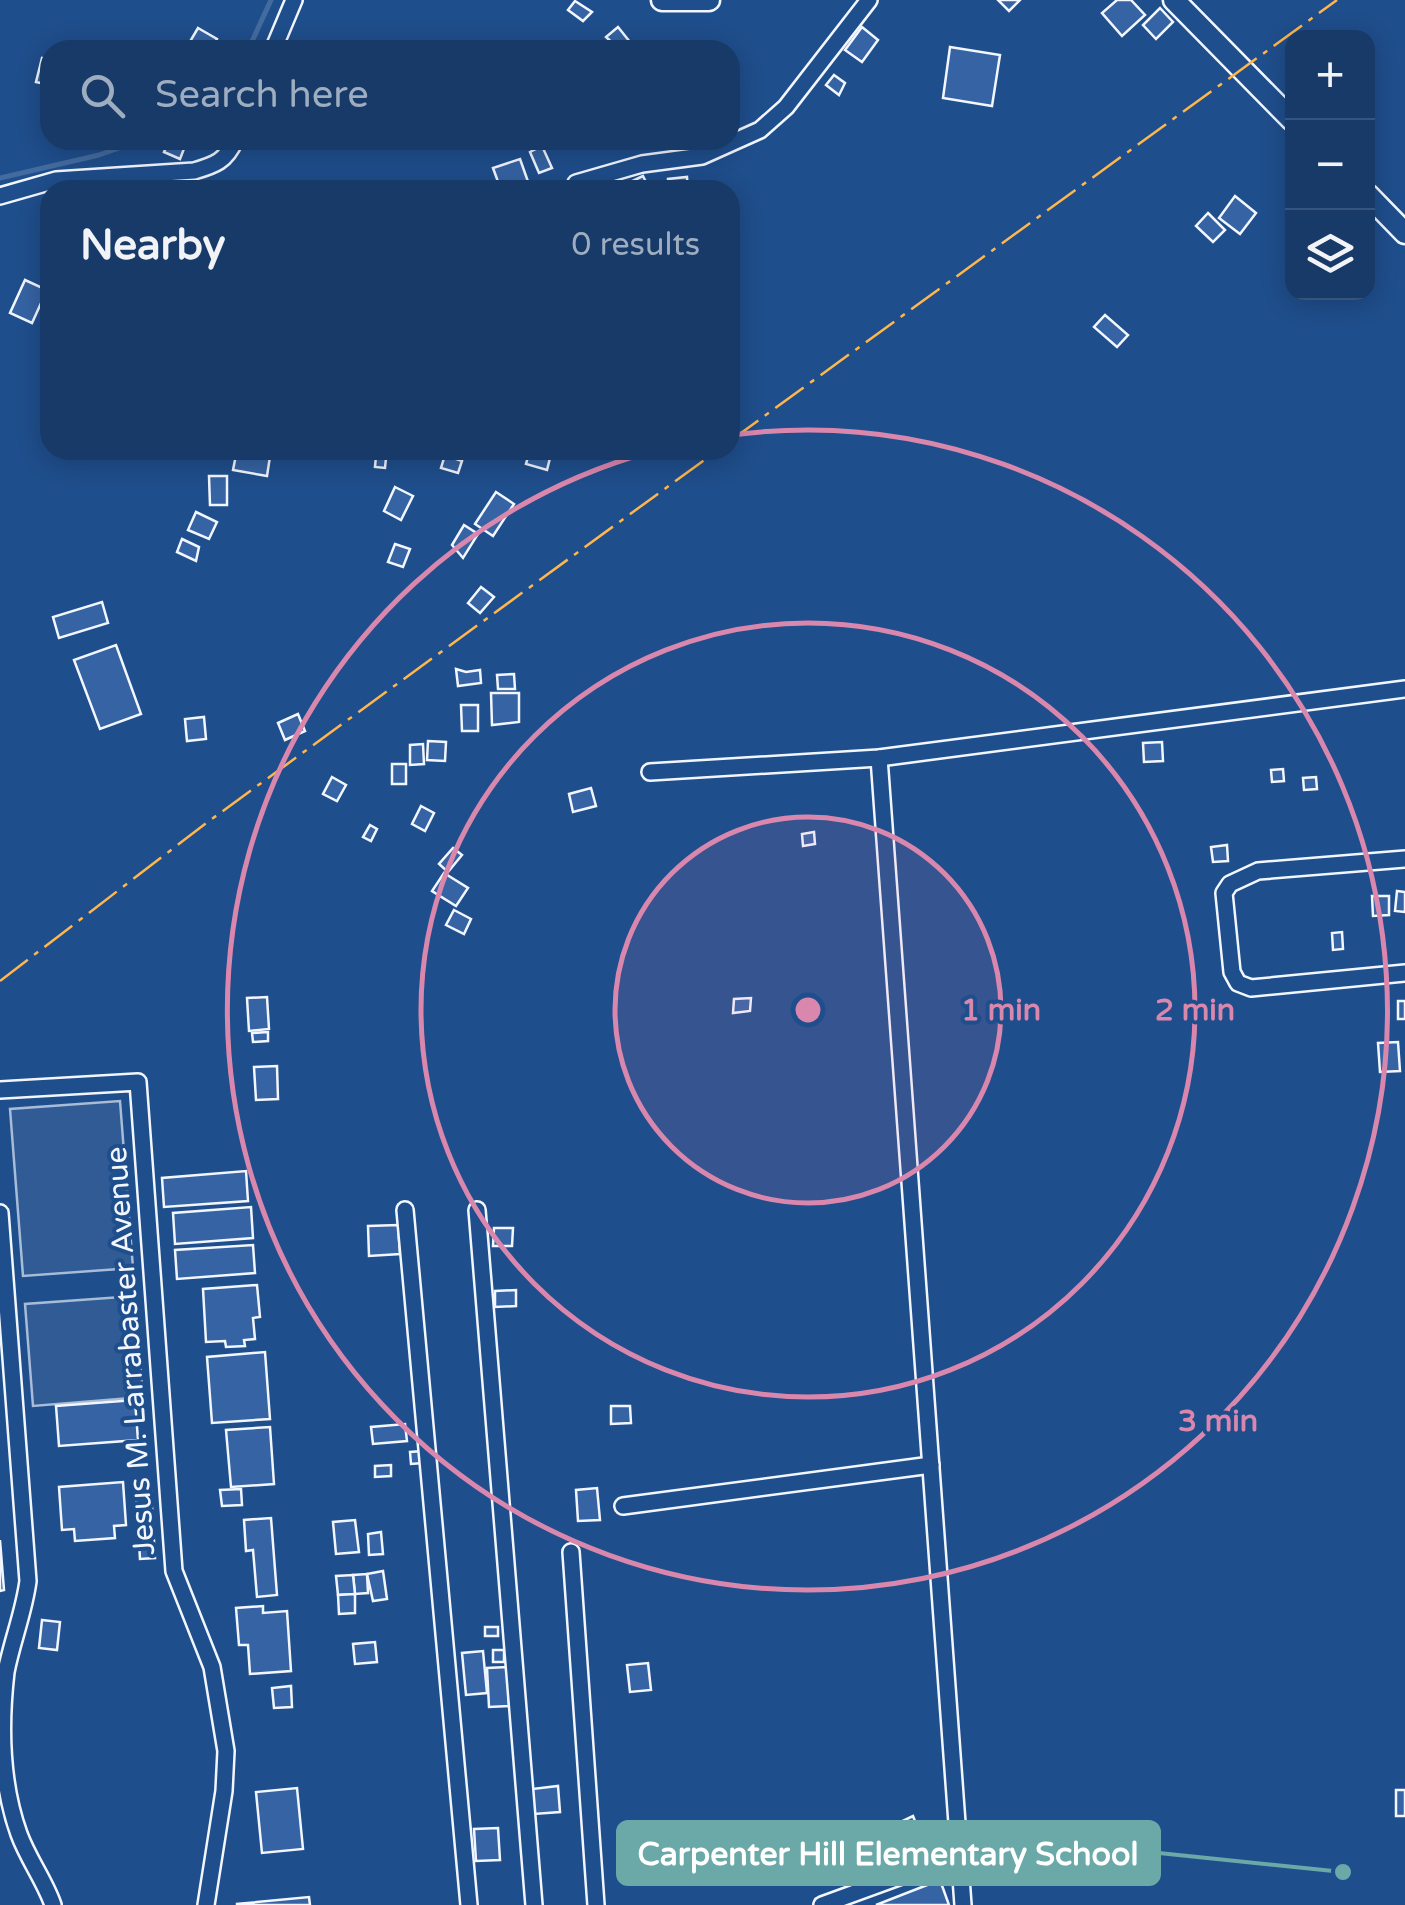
<!DOCTYPE html>
<html lang="en">
<head>
<meta charset="utf-8">
<style>
  body { margin:0; font-family:"Varela Round",sans-serif; background:#244571; color:#f1f3f6 }
  .controls { position:absolute; right:30px; top:30px; display:grid; overflow:hidden; border-radius:20px; box-shadow:0 5px 25px #0003 }
  .controls button { width:90px; height:90px; display:grid; place-items:center; padding:0; border:0; border-bottom:2px solid #36547d; background:#173a69; color:#f1f3f6; font:50px sans-serif }
  .list { margin:0; padding:0; list-style:none }
  h2 { display:flex; justify-content:space-between; align-items:center; height:130px; margin:0; padding:0 40px; font-size:42px }
  h2 small { font-size:32px; font-weight:400; color:#9eadc0 }
  .icon { flex:none; width:55px; height:55px; fill:none; stroke:currentColor; stroke-width:2; stroke-linecap:round; stroke-linejoin:round }
  .map { position:relative; flex:none; width:1405px; height:1905px; overflow:hidden }
  .search { position:absolute; background:#173a69; box-shadow:0 5px 25px #0003; left:40px; top:40px; width:700px; height:110px; display:flex; align-items:center; gap:25px; box-sizing:border-box; padding:0 35px; border-radius:30px; color:#9eadc0; font-size:38px }
  .panel { position:absolute; background:#173a69; box-shadow:0 5px 25px #0003; left:40px; top:180px; width:700px; height:280px; border-radius:30px }
  .map>svg:first-child { display:block }
  .green { fill:#305b95; stroke:#a8bbd7; stroke-width:2.5 }
  .lines { fill:none; stroke-linecap:round; stroke-linejoin:round }
  .stream { stroke:#446ba0; stroke-width:5 }
  .building { fill:#3563a3; stroke:#f2f6ff; stroke-width:2.5 }
  .street-casing { stroke:#f2f6ff; stroke-width:20 }
  .secondary-casing { stroke:#f2f6ff; stroke-width:25 }
  .street { stroke:#1f4e8c; stroke-width:15 }
  .secondary { stroke:#1f4e8c; stroke-width:20 }
  .power { stroke:#ffb74d; stroke-width:2.5; stroke-dasharray:35 8 5 8; stroke-linecap:butt }
  .ring { fill:none; stroke:#da87ad; stroke-width:5 }
  .labels { text-anchor:middle; stroke-width:8; stroke-linejoin:round; paint-order:stroke }
  .street-label { font-size:30px; fill:#f2f6ff; stroke:#1f4e8c }
  .centre { fill:#da87ad; stroke:#1f4e8c; stroke-width:5 }
  .ring-label { font-size:30px; text-anchor:middle; font-weight:bold; fill:#da87ad; stroke:#1f4e8c; stroke-width:8; stroke-linejoin:round; paint-order:stroke }
  .leader { fill:none; stroke:#6aa9a8; stroke-width:4 }
  .callout-dot { fill:#6aa9a8; stroke:#1f4e8c; stroke-width:4 }
  .callout { fill:#6aa9a8; stroke:#6aa9a8; stroke-width:4 }
  .callout-label { font-size:32px; text-anchor:middle; font-weight:bold; fill:#fff }
</style>
</head>
<body>
<div class="map">
<svg width="1405" height="1905" viewBox="0 0 1405 1905">
  <rect width="100%" height="100%" fill="#1f4e8c"/>
  <g class="green">
    <path d="M 120,1101 L 133,1268 L 23,1276 L 10,1109 Z"/>
    <path d="M 135,1296 L 143,1397 L 33,1406 L 25,1304 Z"/>
  </g>
  <g class="lines">
    <g class="stream">
      <path d="M 248,50 L 271,0"/>
      <path d="M 0,178 L 99,155 L 142,140"/>
    </g>
  </g>
  <g class="building">
    <path d="M 998,0 L 1020,0 L 1009,11 Z"/>
    <path d="M 1117,0 L 1131,0 L 1145,15 L 1122,36 L 1102,13 Z"/>
    <path d="M 575,1 L 592,12 L 583,21 L 568,10 Z"/>
    <path d="M 1160,8 L 1173,22 L 1156,39 L 1143,25 Z"/>
    <path d="M 618,27 L 630,42 L 620,50 L 606,37 Z"/>
    <path d="M 862,27 L 878,40 L 862,62 L 845,50 Z"/>
    <path d="M 198,28 L 217,39 L 211,50 L 185,50 Z"/>
    <path d="M 950,47 L 1000,55 L 992,106 L 943,98 Z"/>
    <path d="M 42,58 L 50,60 L 50,85 L 36,82 Z"/>
    <path d="M 834,75 L 845,83 L 839,95 L 826,85 Z"/>
    <path d="M 169,140 L 187,141 L 180,159 L 164,152 Z"/>
    <path d="M 542,146 L 552,168 L 539,173 L 530,152 Z"/>
    <path d="M 520,159 L 531,190 L 501,190 L 493,168 Z"/>
    <path d="M 643,176 L 650,190 L 632,190 L 628,183 Z"/>
    <path d="M 687,177 L 688,190 L 668,190 L 668,179 Z"/>
    <path d="M 1235,196 L 1256,213 L 1240,234 L 1219,218 Z"/>
    <path d="M 1208,213 L 1225,230 L 1213,242 L 1196,226 Z"/>
    <path d="M 25,280 L 47,290 L 32,323 L 10,313 Z"/>
    <path d="M 1105,315 L 1128,335 L 1117,347 L 1094,327 Z"/>
    <path d="M 237,450 L 271,450 L 267,476 L 233,470 Z"/>
    <rect x="357" y="450" width="14" height="7"/>
    <path d="M 530,450 L 552,450 L 547,470 L 526,464 Z"/>
    <path d="M 445,455 L 462,461 L 458,473 L 441,468 Z"/>
    <path d="M 376,456 L 386,458 L 385,468 L 375,467 Z"/>
    <path d="M 209,476 L 227,476 L 227,505 L 210,505 Z"/>
    <path d="M 395,487 L 413,496 L 401,520 L 384,511 Z"/>
    <path d="M 496,492 L 514,504 L 493,536 L 475,524 Z"/>
    <path d="M 196,512 L 217,522 L 209,539 L 188,530 Z"/>
    <path d="M 464,525 L 478,534 L 463,558 L 452,545 Z"/>
    <path d="M 182,539 L 199,547 L 196,561 L 177,552 Z"/>
    <path d="M 395,544 L 410,549 L 403,567 L 388,562 Z"/>
    <path d="M 481,587 L 494,597 L 480,613 L 468,603 Z"/>
    <path d="M 102,602 L 108,623 L 59,638 L 53,617 Z"/>
    <path d="M 116,645 L 141,714 L 100,729 L 74,660 Z"/>
    <path d="M 456,669 L 466,672 L 480,670 L 481,683 L 458,686 Z"/>
    <path d="M 514,674 L 515,689 L 498,689 L 497,675 Z"/>
    <path d="M 491,693 L 519,693 L 519,722 L 492,725 Z"/>
    <path d="M 461,705 L 478,705 L 478,731 L 462,731 Z"/>
    <path d="M 298,714 L 305,731 L 285,740 L 278,723 Z"/>
    <path d="M 204,717 L 206,739 L 187,741 L 185,719 Z"/>
    <path d="M 428,741 L 446,742 L 445,761 L 427,760 Z"/>
    <path d="M 1162,742 L 1163,761 L 1144,762 L 1143,743 Z"/>
    <path d="M 423,744 L 424,764 L 410,765 L 410,745 Z"/>
    <rect x="392" y="764" width="14" height="20"/>
    <path d="M 1283,769 L 1284,781 L 1272,782 L 1271,770 Z"/>
    <path d="M 332,777 L 346,785 L 337,801 L 323,794 Z"/>
    <path d="M 1316,777 L 1317,789 L 1304,790 L 1303,778 Z"/>
    <path d="M 591,788 L 596,806 L 573,812 L 569,794 Z"/>
    <path d="M 421,806 L 434,813 L 425,831 L 412,824 Z"/>
    <path d="M 370,825 L 377,829 L 371,841 L 363,837 Z"/>
    <path d="M 814,832 L 815,844 L 803,846 L 802,834 Z"/>
    <path d="M 1227,845 L 1228,861 L 1213,862 L 1211,847 Z"/>
    <path d="M 453,848 L 462,855 L 448,872 L 439,864 Z"/>
    <path d="M 444,873 L 468,888 L 456,906 L 432,891 Z"/>
    <path d="M 1397,891 L 1405,892 L 1405,912 L 1395,911 Z"/>
    <path d="M 1372,896 L 1389,896 L 1389,915 L 1373,916 Z"/>
    <path d="M 454,910 L 471,919 L 464,934 L 446,925 Z"/>
    <path d="M 1342,932 L 1343,949 L 1333,950 L 1332,933 Z"/>
    <path d="M 267,997 L 269,1029 L 249,1031 L 247,998 Z"/>
    <path d="M 751,998 L 750,1011 L 733,1013 L 734,999 Z"/>
    <rect x="1398" y="1001" width="7" height="18"/>
    <path d="M 268,1032 L 268,1041 L 253,1042 L 252,1033 Z"/>
    <path d="M 1398,1042 L 1400,1071 L 1380,1072 L 1378,1043 Z"/>
    <path d="M 277,1066 L 278,1099 L 256,1100 L 254,1067 Z"/>
    <path d="M 246,1171 L 248,1201 L 164,1207 L 162,1178 Z"/>
    <path d="M 251,1207 L 253,1238 L 175,1244 L 173,1213 Z"/>
    <path d="M 398,1225 L 400,1254 L 369,1256 L 368,1226 Z"/>
    <path d="M 494,1228 L 513,1228 L 512,1246 L 493,1246 Z"/>
    <path d="M 253,1245 L 255,1273 L 177,1279 L 175,1250 Z"/>
    <path d="M 257,1285 L 260,1317 L 253,1318 L 255,1339 L 244,1340 L 245,1346 L 226,1347 L 225,1341 L 206,1342 L 203,1289 Z"/>
    <path d="M 516,1290 L 516,1306 L 495,1307 L 495,1291 Z"/>
    <path d="M 265,1352 L 270,1419 L 212,1423 L 207,1357 Z"/>
    <path d="M 135,1400 L 138,1440 L 59,1446 L 56,1406 Z"/>
    <path d="M 611,1406 L 630,1406 L 631,1423 L 611,1424 Z"/>
    <path d="M 405,1424 L 407,1441 L 373,1444 L 371,1427 Z"/>
    <path d="M 270,1427 L 274,1484 L 231,1487 L 226,1430 Z"/>
    <path d="M 422,1451 L 423,1463 L 411,1464 L 410,1452 Z"/>
    <path d="M 391,1465 L 391,1476 L 375,1477 L 375,1466 Z"/>
    <path d="M 123,1482 L 126,1525 L 114,1526 L 115,1538 L 75,1541 L 74,1529 L 62,1530 L 59,1487 Z"/>
    <path d="M 597,1488 L 600,1520 L 578,1521 L 576,1490 Z"/>
    <path d="M 241,1489 L 242,1505 L 222,1506 L 220,1490 Z"/>
    <path d="M 151,1491 L 155,1558 L 140,1559 L 136,1492 Z"/>
    <path d="M 271,1518 L 277,1595 L 257,1597 L 253,1550 L 246,1551 L 244,1520 Z"/>
    <path d="M 355,1520 L 359,1552 L 336,1554 L 333,1522 Z"/>
    <path d="M 381,1532 L 383,1554 L 369,1555 L 368,1534 Z"/>
    <path d="M 0,1540 L 4,1590 L 0,1591 Z"/>
    <path d="M 383,1571 L 387,1599 L 373,1601 L 367,1574 Z"/>
    <path d="M 367,1574 L 368,1593 L 355,1594 L 353,1575 Z"/>
    <path d="M 353,1575 L 355,1594 L 338,1595 L 336,1576 Z"/>
    <path d="M 355,1594 L 355,1613 L 339,1614 L 338,1595 Z"/>
    <path d="M 263,1606 L 263,1613 L 287,1611 L 291,1671 L 250,1674 L 248,1645 L 239,1645 L 236,1608 Z"/>
    <path d="M 42,1620 L 60,1622 L 57,1650 L 39,1648 Z"/>
    <rect x="485" y="1627" width="13" height="9"/>
    <path d="M 375,1642 L 377,1662 L 355,1664 L 353,1644 Z"/>
    <rect x="493" y="1650" width="11" height="12"/>
    <path d="M 483,1651 L 487,1693 L 466,1695 L 462,1653 Z"/>
    <path d="M 648,1663 L 651,1690 L 630,1692 L 627,1665 Z"/>
    <path d="M 507,1667 L 509,1706 L 489,1707 L 487,1668 Z"/>
    <path d="M 291,1686 L 292,1707 L 274,1708 L 272,1688 Z"/>
    <path d="M 558,1786 L 560,1812 L 534,1814 L 532,1789 Z"/>
    <path d="M 297,1788 L 303,1849 L 262,1853 L 256,1792 Z"/>
    <rect x="1396" y="1790" width="9" height="26"/>
    <path d="M 913,1816 L 921,1836 L 903,1844 L 894,1825 Z"/>
    <path d="M 498,1828 L 500,1860 L 476,1861 L 474,1829 Z"/>
    <path d="M 940,1880 L 949,1905 L 876,1905 Z"/>
    <path d="M 309,1897 L 310,1905 L 237,1905 L 237,1904 Z"/>
  </g>
  <g class="lines">
    <g class="street-casing">
      <g id="street">
        <path d="M 273,50 L 294,0"/>
        <path d="M 576,183 L 642,164 L 702,156 L 760,130 L 786,107 L 869,0"/>
        <path d="M 0,196 L 56,180 L 194,171 C 215,165 226,161 235,140"/>
        <path d="M 879,758 L 963,1905"/>
        <path d="M 650,772 L 879,758 L 1405,689"/>
        <path d="M 1405,859 L 1258,871 L 1230,884 L 1224,893 L 1232,972 L 1238,983 L 1251,988 L 1405,973"/>
        <path d="M 0,1090 L 138,1082 L 174,1571 L 212,1667 L 226,1751 L 224,1791 L 206,1905"/>
        <path d="M 405,1210 L 469,1905"/>
        <path d="M 477,1210 L 534,1905"/>
        <path d="M 0,1213 L 28,1581 C 24,1612 12,1641 6,1672 C 0,1724 1,1784 19,1834 C 28,1859 45,1881 53,1905"/>
        <path d="M 623,1506 L 931,1465"/>
        <path d="M 571,1552 L 596,1905"/>
        <path d="M 822,1905 L 959,1855"/>
      </g>
    </g>
    <g class="secondary-casing">
      <g id="secondary">
        <path d="M 662,0 L 709,0"/>
        <path d="M 1174,0 L 1292,120"/>
        <path d="M 1368,195 L 1405,233"/>
      </g>
    </g>
    <use href="#street" class="street"/>
    <use href="#secondary" class="secondary"/>
    <g class="power">
      <path d="M 730,441 L 1337,0"/>
      <path d="M 0,981 L 205,824 L 718,450"/>
    </g>
  </g>
  <circle cx="808" cy="1010" r="193" fill="#da87ad" fill-opacity=".12"/>
  <g class="ring">
    <circle cx="808" cy="1010" r="193"/>
    <circle cx="808" cy="1010" r="387"/>
    <path d="M732 435A580 580 0 1 1 653 451"/>
  </g>
  <g class="labels">
    <g class="street-label">
      <text transform="translate(130 1351) rotate(-94)" y="10">Jesus M. Larrabaster Avenue</text>
    </g>
  </g>
  <circle cx="808" cy="1010" r="15" class="centre"/>
  <g class="ring-label">
    <text x="1001" y="1020">1 min</text>
    <text x="1195" y="1020">2 min</text>
    <text x="1218" y="1431">3 min</text>
  </g>
  <path class="leader" d="M1343 1872L1159 1853"/>
  <circle class="callout-dot" cx="1343" cy="1872" r="10"/>
  <rect class="callout" x="618" y="1822" width="541" height="62" rx="10"/>
  <g class="callout-label">
    <text x="888" y="1865">Carpenter Hill Elementary School</text>
  </g>
</svg>
<div class="controls">
<button>+</button>
<button>−</button>
<button><svg class="icon" aria-label="layers" viewBox="0 0 24 24"><path d="M12 4l9 5-9 5-9-5zM3 14l9 5 9-5"/></svg></button>
</div>
<div class="search"><svg class="icon" aria-label="search" viewBox="0 0 24 24"><circle cx="10" cy="10" r="6"/><path d="M15 15l6 6"/></svg>Search here</div>
<section class="panel">
<h2>Nearby<small>0 results</small></h2>
<ul class="list">
</ul>
</section>
</div>
</body>
</html>
